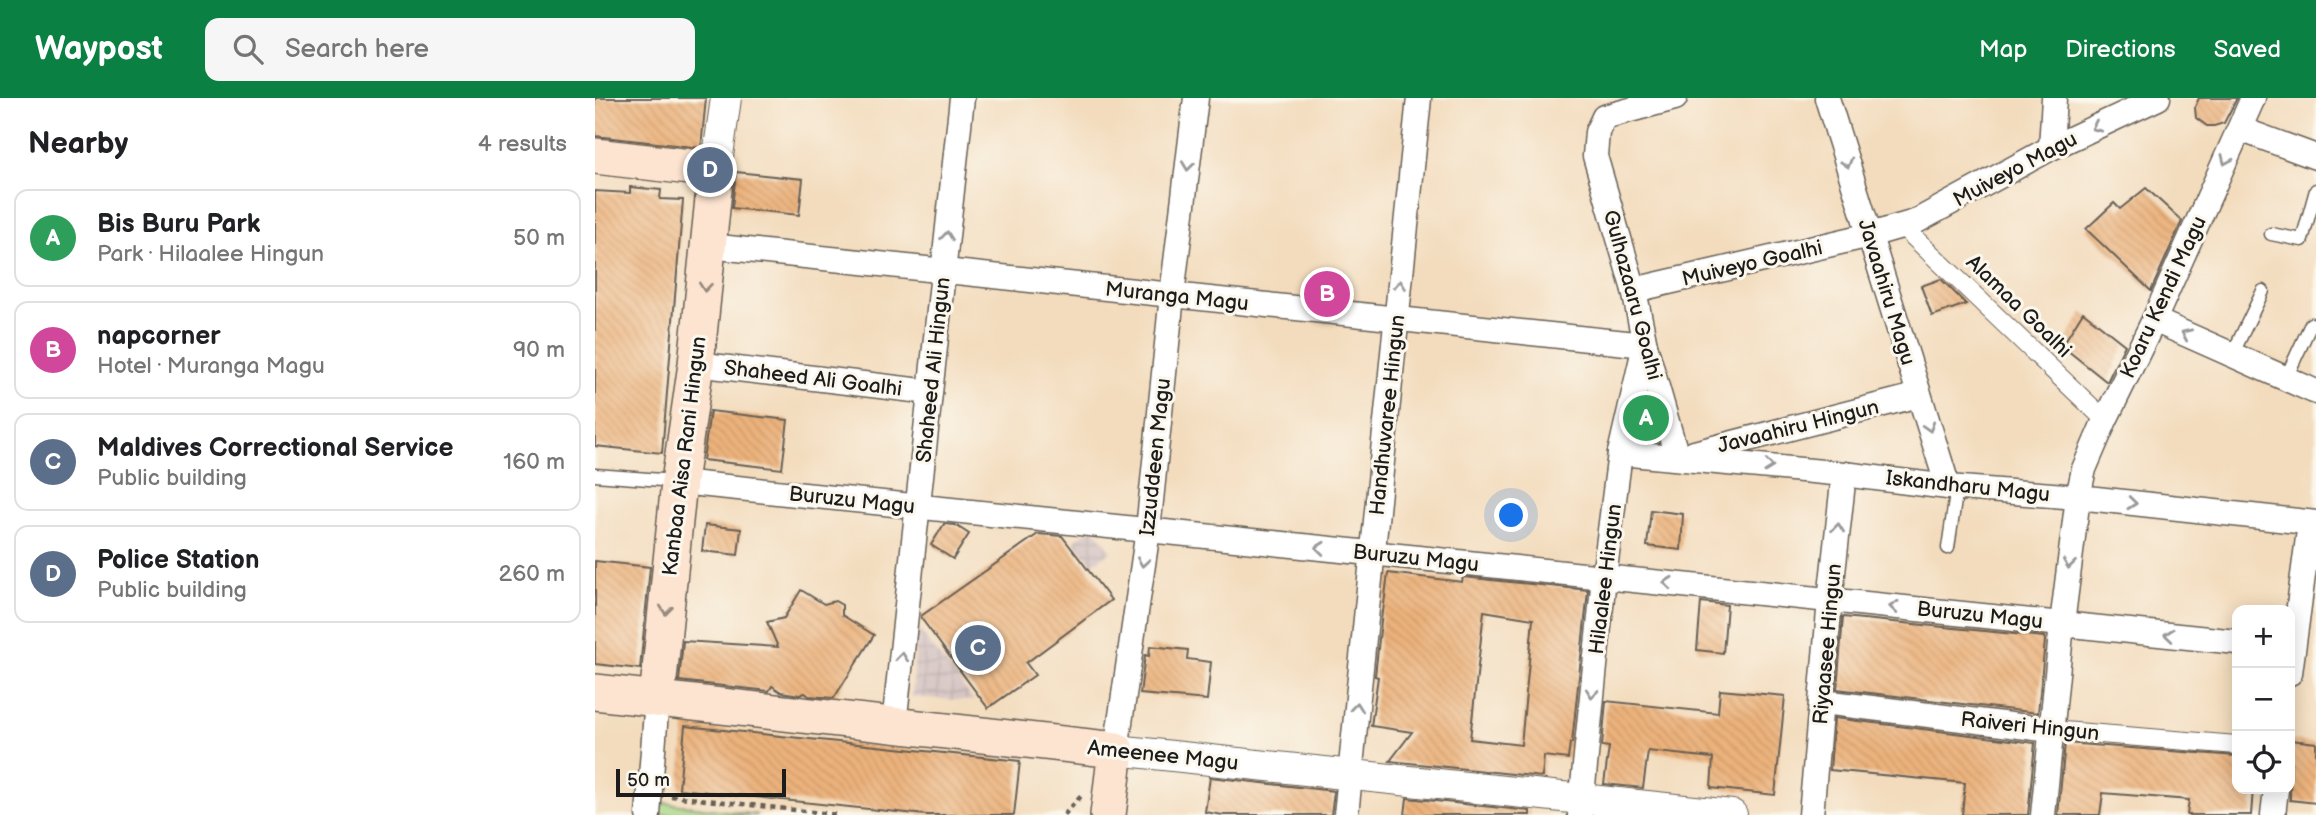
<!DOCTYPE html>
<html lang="en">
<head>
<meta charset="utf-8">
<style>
  body { margin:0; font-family:"Balsamiq Sans",sans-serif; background:#f6f6f6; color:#202124 }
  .controls { position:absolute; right:21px; bottom:21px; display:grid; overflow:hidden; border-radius:14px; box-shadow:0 4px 18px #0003 }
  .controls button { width:63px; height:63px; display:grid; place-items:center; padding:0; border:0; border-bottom:2px solid #e0e0e0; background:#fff; color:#202124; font:35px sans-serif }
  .scale { position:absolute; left:21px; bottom:18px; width:170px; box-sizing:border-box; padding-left:7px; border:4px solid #1c1c1c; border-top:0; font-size:19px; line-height:24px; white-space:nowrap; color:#1c1c1c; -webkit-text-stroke:5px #fbf7ec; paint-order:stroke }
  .you { position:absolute; left:917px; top:418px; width:24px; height:24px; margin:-18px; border:5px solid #fff; border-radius:50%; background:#1a73e8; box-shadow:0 0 0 10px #1a73e833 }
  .badge { display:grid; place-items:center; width:46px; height:46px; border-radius:50%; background:#0b8043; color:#fff; font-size:23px; font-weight:700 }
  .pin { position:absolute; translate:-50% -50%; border:4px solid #fff; box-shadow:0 2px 7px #0006 }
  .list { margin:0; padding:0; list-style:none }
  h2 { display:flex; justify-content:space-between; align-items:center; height:91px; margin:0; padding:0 28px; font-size:30px }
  h2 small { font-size:23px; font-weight:400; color:#757577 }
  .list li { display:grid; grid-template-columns:46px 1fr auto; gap:21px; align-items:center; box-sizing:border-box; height:98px; margin:0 14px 14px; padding:0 14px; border:2px solid #e0e0e0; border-radius:14px }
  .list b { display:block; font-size:26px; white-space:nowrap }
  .list p { margin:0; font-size:23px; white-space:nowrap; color:#757577 }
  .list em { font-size:23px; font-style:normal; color:#757577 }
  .icon { flex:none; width:38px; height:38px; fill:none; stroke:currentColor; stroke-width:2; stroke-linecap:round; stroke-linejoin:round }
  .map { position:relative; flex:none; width:1721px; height:717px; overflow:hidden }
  header { display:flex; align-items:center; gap:42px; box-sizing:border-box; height:98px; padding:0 35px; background:#0b8043; color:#fff }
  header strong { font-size:33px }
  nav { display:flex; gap:38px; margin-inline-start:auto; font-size:24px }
  .search { width:490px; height:63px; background:#f6f6f6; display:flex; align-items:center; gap:18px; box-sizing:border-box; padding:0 24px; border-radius:14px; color:#757577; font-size:26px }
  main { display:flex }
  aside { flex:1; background:#fff }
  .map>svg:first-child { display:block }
  .industrial { fill:url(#industrial-grid) }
  .green { fill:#a7d684; stroke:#627950; stroke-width:2 }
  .building { fill:url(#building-back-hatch); fill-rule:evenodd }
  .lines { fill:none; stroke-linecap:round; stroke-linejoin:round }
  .service-casing { stroke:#675f54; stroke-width:15 }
  .pedestrian-casing { stroke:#675f54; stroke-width:20 }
  .minor-casing { stroke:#675f54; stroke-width:27 }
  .tertiary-casing { stroke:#675f54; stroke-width:32 }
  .secondary-casing { stroke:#675f54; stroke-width:38 }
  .path { stroke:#675f54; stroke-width:4.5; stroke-dasharray:5 5; stroke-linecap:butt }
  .service { stroke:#fff; stroke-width:12 }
  .pedestrian { stroke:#fff; stroke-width:18 }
  .minor { stroke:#fff; stroke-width:24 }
  .tertiary { stroke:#fff; stroke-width:30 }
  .secondary { stroke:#fde4d0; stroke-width:35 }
  .oneway { stroke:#999 }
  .oneway2 { stroke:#988a7f }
  .labels { text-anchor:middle; stroke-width:6; stroke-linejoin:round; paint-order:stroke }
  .street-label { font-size:21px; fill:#1c1c1c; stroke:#fbf7ec }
</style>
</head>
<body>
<header>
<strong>Waypost</strong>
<div class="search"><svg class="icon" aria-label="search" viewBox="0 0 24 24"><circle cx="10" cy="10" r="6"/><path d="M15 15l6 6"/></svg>Search here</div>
<nav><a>Map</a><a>Directions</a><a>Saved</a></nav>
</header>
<main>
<aside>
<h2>Nearby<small>4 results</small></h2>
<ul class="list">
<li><span class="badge" style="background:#2e9e5b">A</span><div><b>Bis Buru Park</b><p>Park · Hilaalee Hingun</p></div><em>50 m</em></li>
<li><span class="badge" style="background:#d1479c">B</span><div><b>napcorner</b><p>Hotel · Muranga Magu</p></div><em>90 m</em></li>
<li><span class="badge" style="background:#5c6f8a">C</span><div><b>Maldives Correctional Service</b><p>Public building</p></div><em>160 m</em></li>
<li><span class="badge" style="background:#5c6f8a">D</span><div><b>Police Station</b><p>Public building</p></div><em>260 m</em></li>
</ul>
</aside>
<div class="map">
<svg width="1721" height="717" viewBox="0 0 1721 717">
  <defs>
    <pattern id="industrial-grid" width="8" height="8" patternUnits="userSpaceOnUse" patternTransform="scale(1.75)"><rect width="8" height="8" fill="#d2bfc0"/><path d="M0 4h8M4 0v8" fill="none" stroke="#b4a4a4"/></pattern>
    <pattern id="building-back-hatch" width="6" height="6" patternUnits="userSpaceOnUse" patternTransform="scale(1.75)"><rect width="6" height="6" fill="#ecb27c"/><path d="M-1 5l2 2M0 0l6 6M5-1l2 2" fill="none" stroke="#ca986b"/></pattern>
  </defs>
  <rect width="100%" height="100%" fill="#fbf7ec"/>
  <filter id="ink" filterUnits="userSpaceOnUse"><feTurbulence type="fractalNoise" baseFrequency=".0143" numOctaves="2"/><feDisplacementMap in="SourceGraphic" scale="14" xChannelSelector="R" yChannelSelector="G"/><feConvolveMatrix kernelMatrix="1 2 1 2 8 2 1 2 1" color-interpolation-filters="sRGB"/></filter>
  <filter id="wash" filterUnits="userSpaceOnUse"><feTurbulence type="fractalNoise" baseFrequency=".00686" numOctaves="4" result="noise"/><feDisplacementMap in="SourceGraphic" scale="28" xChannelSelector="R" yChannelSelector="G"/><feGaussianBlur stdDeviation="1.57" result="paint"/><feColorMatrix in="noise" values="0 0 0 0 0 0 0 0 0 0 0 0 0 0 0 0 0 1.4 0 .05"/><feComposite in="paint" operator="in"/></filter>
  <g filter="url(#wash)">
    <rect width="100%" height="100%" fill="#f3dcbd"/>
    <g class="industrial">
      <path d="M 498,429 L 517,453 L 497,466 L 479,443 Z"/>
      <path d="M 322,529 L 379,603 L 317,599 Z"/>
    </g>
    <g class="green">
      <path d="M 1050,247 L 1082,359 L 1026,355 Z"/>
      <path d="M 63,704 L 162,717 L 63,717 Z"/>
    </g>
    <g id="blocks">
      <g class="building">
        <path d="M 0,0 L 111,0 L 106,50 L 0,38 Z"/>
        <path d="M 1604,0 L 1642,0 L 1629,25 L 1619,28 L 1612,28 L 1601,20 L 1600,9 Z"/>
        <path d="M 141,74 L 208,81 L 204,117 L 137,110 Z"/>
        <path d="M 35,89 L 66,92 L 65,101 L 88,102 L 67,355 L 0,348 L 0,93 L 35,95 Z"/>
        <path d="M 1551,90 L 1587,123 L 1556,193 L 1491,131 L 1519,105 L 1525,111 Z"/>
        <path d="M 1346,181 L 1371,206 L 1337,218 L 1326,188 Z"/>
        <path d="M 1488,214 L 1530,247 L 1512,284 L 1467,248 Z"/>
        <path d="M 115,313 L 193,322 L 187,371 L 108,362 Z"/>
        <path d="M 1056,412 L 1088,416 L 1086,452 L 1052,448 Z"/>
        <path d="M 349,426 L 360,427 L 374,436 L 358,461 L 336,447 Z"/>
        <path d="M 110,427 L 146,431 L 143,457 L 107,453 Z"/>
        <path d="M 443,436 L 467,438 L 516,502 L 431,565 L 440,577 L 393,610 L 326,520 L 326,518 Z"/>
        <path d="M 0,463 L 55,469 L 45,571 L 0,566 Z"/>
        <path d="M 793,475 L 867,484 L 868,479 L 993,492 L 977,645 L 975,645 L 973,661 L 949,658 L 947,679 L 795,663 L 817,634 L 776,628 L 783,579 L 780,578 L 787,514 L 788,514 ZM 889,513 L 938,521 L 926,647 L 875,641 Z"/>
        <path d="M 206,492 L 229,506 L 240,503 L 247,507 L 247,517 L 279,537 L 239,600 L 214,598 L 210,595 L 205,597 L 186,594 L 177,588 L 174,593 L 84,583 L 88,543 L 183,549 L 172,524 L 189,520 Z"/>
        <path d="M 1106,504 L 1132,507 L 1128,555 L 1102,552 Z"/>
        <path d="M 1248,519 L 1449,539 L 1450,542 L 1443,615 L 1242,591 Z"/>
        <path d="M 555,548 L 593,552 L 592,561 L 616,564 L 612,602 L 545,596 L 550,557 L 554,558 Z"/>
        <path d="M 1125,592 L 1190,598 L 1180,697 L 1116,690 L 1118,660 L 1053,653 L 1048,690 L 1009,686 L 1014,649 L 1007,648 L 1011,603 L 1123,615 Z"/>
        <path d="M 1239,620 L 1440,645 L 1433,717 L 1367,717 L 1370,685 L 1235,672 Z"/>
        <path d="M 90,628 L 425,663 L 419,717 L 331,717 L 84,691 Z"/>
        <path d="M 1696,642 L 1721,645 L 1721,705 L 1695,702 Z"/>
        <path d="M 1470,645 L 1642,658 L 1642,691 L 1658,691 L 1656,717 L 1592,717 L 1594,702 L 1508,695 L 1505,717 L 1463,717 Z"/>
        <path d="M 615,679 L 739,693 L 736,717 L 628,717 L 610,714 Z"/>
        <path d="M 812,700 L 935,713 L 935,717 L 810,717 Z"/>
      </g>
    </g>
  </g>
  <g filter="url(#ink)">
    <use href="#blocks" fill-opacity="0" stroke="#675f54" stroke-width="2"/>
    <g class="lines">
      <g class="service-casing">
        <g id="service">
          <path d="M 1676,136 L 1707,142 L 1721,92"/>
          <path d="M 1637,257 L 1668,193"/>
          <path d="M 1691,280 L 1716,226"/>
          <path d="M 0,377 L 80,383"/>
          <path d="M 1353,450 L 1362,389"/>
        </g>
      </g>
      <g class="pedestrian-casing">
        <g id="pedestrian">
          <path d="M 1306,127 L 1510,322"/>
          <path d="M 1456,632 L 1642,647"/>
        </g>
      </g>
      <g class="minor-casing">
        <g id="minor">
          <path d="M 1080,0 L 1009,19 L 1002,34 L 1000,58 L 1039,192 L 1050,247 L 1082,359"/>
          <path d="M 1232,0 L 1353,389"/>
          <path d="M 1645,31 L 1721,59"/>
          <path d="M 1456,50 L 1459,0"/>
          <path d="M 114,148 L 1050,247"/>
          <path d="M 1039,192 L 1275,137 L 1320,124 L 1456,50 L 1563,0"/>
          <path d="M 1559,222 L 1721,294"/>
          <path d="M 101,266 L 335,294"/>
          <path d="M 1025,355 L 1249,376 L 1353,389 L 1483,399 L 1721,425"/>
          <path d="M 1099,355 L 1324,297"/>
          <path d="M 84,384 L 1642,544"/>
          <path d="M 1695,575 L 1715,425"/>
          <path d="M 1228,604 L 1456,632"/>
          <path d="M 299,627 L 367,0"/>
          <path d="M 521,652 L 553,432 L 577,197 L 601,0"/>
          <path d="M 53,717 L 62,601"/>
          <path d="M 751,717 L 824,0"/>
          <path d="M 985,717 L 1009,479 L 1025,355 L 1050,247"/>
          <path d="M 1216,717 L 1235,502 L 1249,376"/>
          <path d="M 1448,717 L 1467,526 L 1483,399 L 1489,371 L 1510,322 L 1559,222 L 1658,0"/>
          <path d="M 1678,717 L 1681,691"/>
        </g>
      </g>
      <g class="tertiary-casing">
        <g id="tertiary">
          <path d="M 121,72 L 131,0"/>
          <path d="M 521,652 L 1137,717"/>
        </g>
      </g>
      <g class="secondary-casing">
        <g id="secondary">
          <path d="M 0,58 L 121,72 L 101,266 L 84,384 L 62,601"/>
          <path d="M 0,594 L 521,652 L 513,717"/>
        </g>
      </g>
      <g class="path">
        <path d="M 76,698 L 245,717"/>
        <path d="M 469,717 L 487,697"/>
      </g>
      <use href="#service" class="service"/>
      <use href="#pedestrian" class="pedestrian"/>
      <use href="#minor" class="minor"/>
      <use href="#tertiary" class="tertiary"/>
      <use href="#secondary" class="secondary"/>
    </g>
    <defs><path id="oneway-chevron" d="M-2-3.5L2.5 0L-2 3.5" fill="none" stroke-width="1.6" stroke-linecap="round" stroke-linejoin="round" transform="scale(1.75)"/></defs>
    <g class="oneway">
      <use href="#oneway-chevron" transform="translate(1501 29) rotate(155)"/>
      <use href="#oneway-chevron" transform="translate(1631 62) rotate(114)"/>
      <use href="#oneway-chevron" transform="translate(1252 65) rotate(73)"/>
      <use href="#oneway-chevron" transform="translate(593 68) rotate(97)"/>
      <use href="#oneway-chevron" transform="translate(352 138) rotate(-84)"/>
      <use href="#oneway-chevron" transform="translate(805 187) rotate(-84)"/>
      <use href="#oneway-chevron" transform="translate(1591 236) rotate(-156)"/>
      <use href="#oneway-chevron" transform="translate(1334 329) rotate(73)"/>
      <use href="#oneway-chevron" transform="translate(1174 368) rotate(6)"/>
      <use href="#oneway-chevron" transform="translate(1537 405) rotate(6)"/>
      <use href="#oneway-chevron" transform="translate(1243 430) rotate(-84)"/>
      <use href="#oneway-chevron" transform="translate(725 450) rotate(-174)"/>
      <use href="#oneway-chevron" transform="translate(548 464) rotate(98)"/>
      <use href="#oneway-chevron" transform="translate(1474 466) rotate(97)"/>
      <use href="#oneway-chevron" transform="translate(1073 485) rotate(-174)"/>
      <use href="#oneway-chevron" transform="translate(1299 509) rotate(-174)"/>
      <use href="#oneway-chevron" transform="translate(1574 537) rotate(-174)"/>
      <use href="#oneway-chevron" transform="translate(307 559) rotate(-84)"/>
      <use href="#oneway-chevron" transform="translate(997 595) rotate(96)"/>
      <use href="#oneway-chevron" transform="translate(762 609) rotate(-84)"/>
    </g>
    <g class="oneway2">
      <use href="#oneway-chevron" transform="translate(110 189) rotate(96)"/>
      <use href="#oneway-chevron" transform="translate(71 512) rotate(96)"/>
    </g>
  </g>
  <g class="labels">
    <g class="street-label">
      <text transform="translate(1420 71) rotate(-28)" y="7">Muiveyo Magu</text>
      <text transform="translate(1157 165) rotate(-13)" y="7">Muiveyo Goalhi</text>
      <text transform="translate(1292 194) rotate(73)" y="7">Javaahiru Magu</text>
      <text transform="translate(1038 197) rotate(75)" y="7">Gulhazaaru Goalhi</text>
      <text transform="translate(582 198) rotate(6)" y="7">Muranga Magu</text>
      <text transform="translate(1568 199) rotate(-65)" y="7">Koaru Kendi Magu</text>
      <text transform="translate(1424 208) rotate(44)" y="7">Alamaa Goalhi</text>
      <text transform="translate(338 272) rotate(-84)" y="7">Shaheed Ali Hingun</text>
      <text transform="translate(218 280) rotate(7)" y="7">Shaheed Ali Goalhi</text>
      <text transform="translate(792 317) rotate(-84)" y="7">Handhuvaree Hingun</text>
      <text transform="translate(1203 328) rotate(-14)" y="7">Javaahiru Hingun</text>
      <text transform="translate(89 358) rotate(-83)" y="7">Kanbaa Aisa Rani Hingun</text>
      <text transform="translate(560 359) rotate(-84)" y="7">Izzuddeen Magu</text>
      <text transform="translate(1373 388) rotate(6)" y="7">Iskandharu Magu</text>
      <text transform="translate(257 402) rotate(6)" y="7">Buruzu Magu</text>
      <text transform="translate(821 460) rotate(6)" y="7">Buruzu Magu</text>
      <text transform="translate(1010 481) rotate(-83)" y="7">Hilaalee Hingun</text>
      <text transform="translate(1385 517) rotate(6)" y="7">Buruzu Magu</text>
      <text transform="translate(1232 546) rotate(-85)" y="7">Riyaasee Hingun</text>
      <text transform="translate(1435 628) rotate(6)" y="7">Raiveri Hingun</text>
      <text transform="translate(568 657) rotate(6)" y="7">Ameenee Magu</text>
    </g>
  </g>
</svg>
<div class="controls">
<button>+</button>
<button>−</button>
<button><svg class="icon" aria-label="locate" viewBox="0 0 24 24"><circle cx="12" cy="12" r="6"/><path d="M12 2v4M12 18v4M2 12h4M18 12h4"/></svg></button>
</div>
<div class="scale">50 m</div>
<div class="you"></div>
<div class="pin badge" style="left:1051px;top:320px;background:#2e9e5b">A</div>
<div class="pin badge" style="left:732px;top:196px;background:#d1479c">B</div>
<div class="pin badge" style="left:383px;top:550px;background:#5c6f8a">C</div>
<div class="pin badge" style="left:115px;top:72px;background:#5c6f8a">D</div>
</div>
</main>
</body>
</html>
